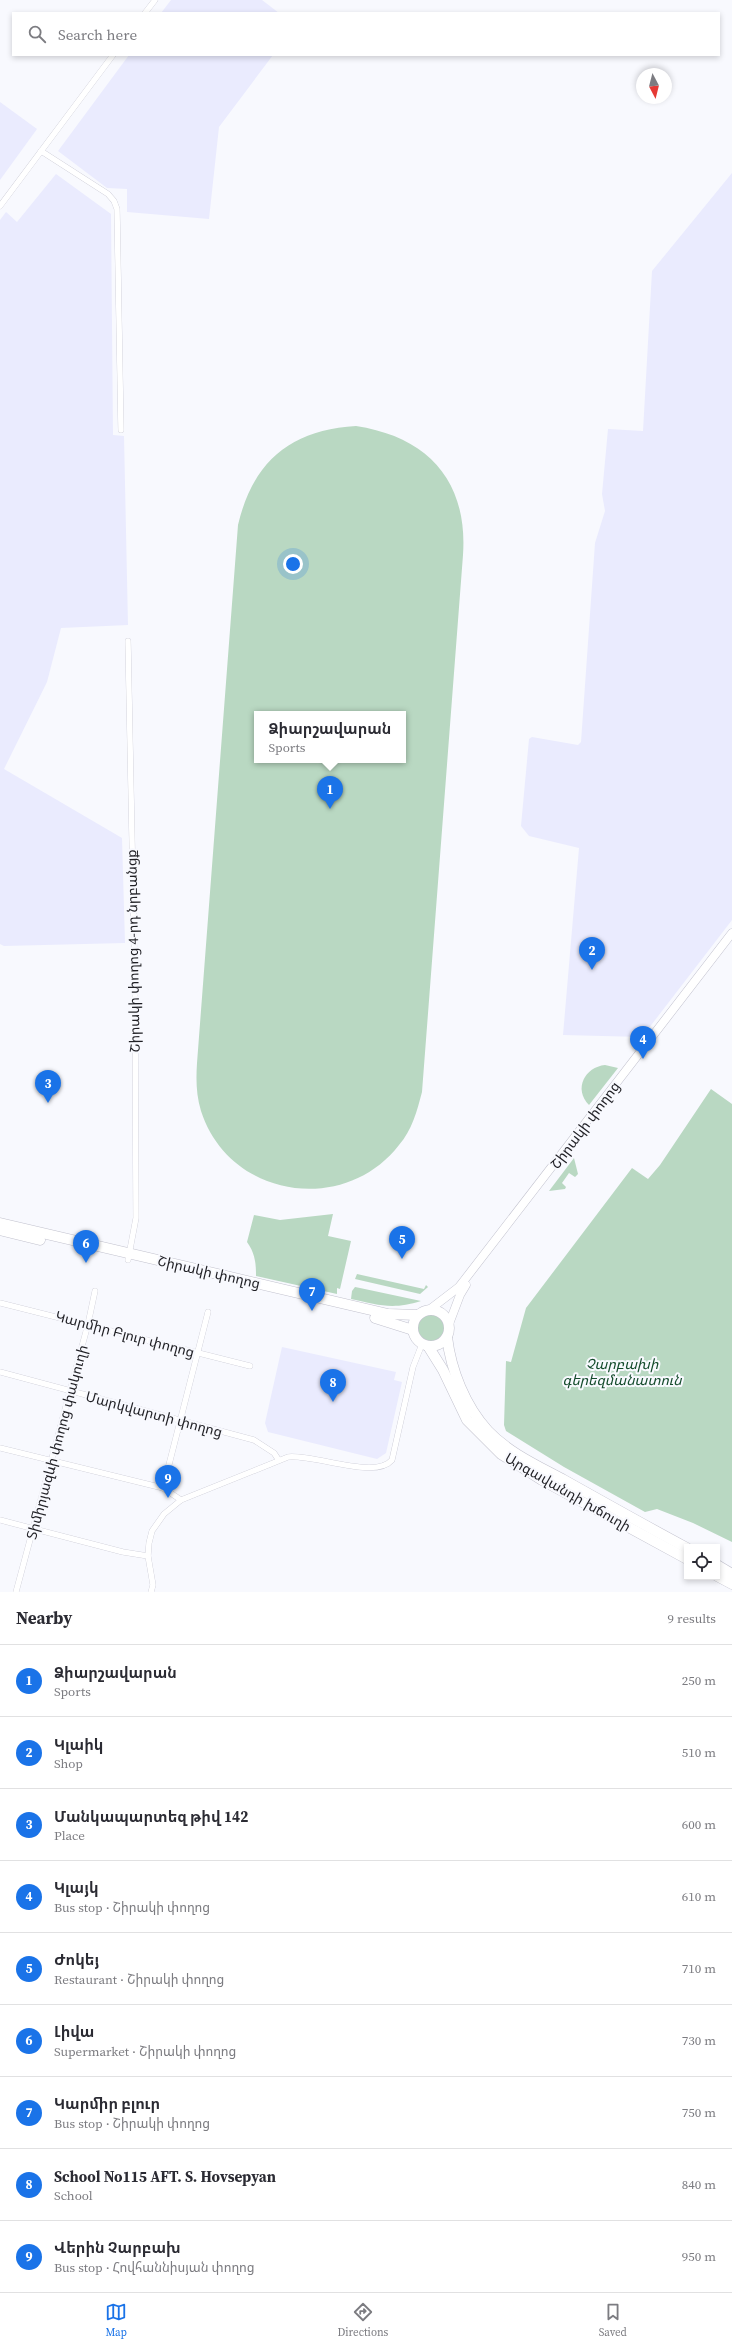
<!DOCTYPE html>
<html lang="en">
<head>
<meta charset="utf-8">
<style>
  body { margin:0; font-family:"Source Serif 4","Noto Sans Armenian",serif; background:#f2f2f3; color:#2b2b33 }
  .controls { position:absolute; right:12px; bottom:12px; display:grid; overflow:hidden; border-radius:0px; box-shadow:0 2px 6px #0003 }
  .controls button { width:36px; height:36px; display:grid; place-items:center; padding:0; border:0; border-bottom:1px solid #e1e1e2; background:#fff; color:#2b2b33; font:20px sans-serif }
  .compass { position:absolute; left:636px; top:68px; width:36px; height:36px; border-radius:50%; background:#fff; box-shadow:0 2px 6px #0003; rotate:173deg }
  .you { position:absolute; left:293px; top:564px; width:14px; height:14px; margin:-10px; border:3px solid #fff; border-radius:50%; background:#1a73e8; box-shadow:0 0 0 6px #1a73e833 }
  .badge { display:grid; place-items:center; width:26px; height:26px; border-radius:50%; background:#1a73e8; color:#fff; font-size:13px; font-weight:700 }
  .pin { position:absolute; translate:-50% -33px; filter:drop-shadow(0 1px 2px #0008) }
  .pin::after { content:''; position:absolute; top:21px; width:14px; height:12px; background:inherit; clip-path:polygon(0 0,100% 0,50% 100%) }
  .popup { position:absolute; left:254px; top:711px; width:152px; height:52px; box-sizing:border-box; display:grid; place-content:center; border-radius:0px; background:#fff; filter:drop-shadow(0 1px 3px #0005); font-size:13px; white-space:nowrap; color:#7c7c81 }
  .popup b { font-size:15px; color:#2b2b33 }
  .popup::after { content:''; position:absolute; left:50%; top:100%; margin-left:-8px; border:8px solid transparent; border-top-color:#fff }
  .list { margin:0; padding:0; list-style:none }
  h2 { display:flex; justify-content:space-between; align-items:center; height:52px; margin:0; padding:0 16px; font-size:17px }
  h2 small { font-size:13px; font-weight:400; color:#7c7c81 }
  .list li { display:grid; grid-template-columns:26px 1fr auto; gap:12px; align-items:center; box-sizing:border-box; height:72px; padding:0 16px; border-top:1px solid #e1e1e2 }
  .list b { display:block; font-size:15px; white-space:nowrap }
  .list p { margin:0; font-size:13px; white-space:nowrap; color:#7c7c81 }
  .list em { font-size:13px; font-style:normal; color:#7c7c81 }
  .icon { flex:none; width:22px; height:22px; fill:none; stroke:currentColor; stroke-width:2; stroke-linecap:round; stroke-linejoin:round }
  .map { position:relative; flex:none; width:732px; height:1592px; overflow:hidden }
  .search { position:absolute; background:#fff; box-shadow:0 2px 6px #0003; left:12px; right:12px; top:12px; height:44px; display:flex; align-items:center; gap:10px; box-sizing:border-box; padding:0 14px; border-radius:0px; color:#7c7c81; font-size:15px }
  .sheet { height:700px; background:#fff }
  nav { display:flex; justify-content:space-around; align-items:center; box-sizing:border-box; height:56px; border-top:1px solid #e1e1e2; background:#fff; font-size:11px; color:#7c7c81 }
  nav a { display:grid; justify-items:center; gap:2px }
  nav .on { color:#1a73e8 }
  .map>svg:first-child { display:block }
  .built { fill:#eaebfe }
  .green { fill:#b9d8c2; fill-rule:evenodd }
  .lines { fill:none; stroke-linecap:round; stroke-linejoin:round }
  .street-casing { stroke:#c2c2ce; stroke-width:6 }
  .secondary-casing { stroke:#c2c2ce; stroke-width:9 }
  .highway-casing { stroke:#c2c2ce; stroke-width:11 }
  .street { stroke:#fff; stroke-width:5.5 }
  .secondary { stroke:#fff; stroke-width:8 }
  .highway { stroke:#fff; stroke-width:10 }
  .labels { text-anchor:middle; stroke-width:4; stroke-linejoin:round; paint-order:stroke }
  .street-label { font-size:14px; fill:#1f1f24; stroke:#f8f9fe }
  .park-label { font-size:14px; font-style:italic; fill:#144b2c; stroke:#f8f9fe }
</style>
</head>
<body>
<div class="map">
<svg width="732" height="1592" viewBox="0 0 732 1592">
  <rect width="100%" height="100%" fill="#f8f9fe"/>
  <g class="built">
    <path d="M 171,0 L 262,0 L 279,13 L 161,13 Z"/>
    <path d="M 129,55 L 273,55 L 219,127 L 209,219 L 127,212 L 127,189 L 107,188 L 58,151 Z"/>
    <path d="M 0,102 L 37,129 L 0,180 Z"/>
    <path d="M 732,173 L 732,920 L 642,1037 L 563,1035 L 579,848 L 529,836 L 521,826 L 529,739 L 532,737 L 578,745 L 581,742 L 595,543 L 605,511 L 602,494 L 608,429 L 643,431 L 652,271 Z"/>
    <path d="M 56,174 L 111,214 L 113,435 L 124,436 L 128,625 L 61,628 L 47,682 L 4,769 L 122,838 L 125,943 L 4,946 L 0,944 L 0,220 L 6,212 L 17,222 Z"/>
    <path d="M 282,1347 L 396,1372 L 394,1380 L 402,1382 L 386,1453 L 377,1459 L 268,1432 L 265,1423 Z"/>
  </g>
  <g class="green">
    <path d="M 356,426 C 428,437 468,481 463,555 L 422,1092 C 417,1111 412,1130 399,1145 C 344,1216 229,1198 201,1111 C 196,1095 196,1079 197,1063 L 238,525 C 253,461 291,430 356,426 ZM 257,714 L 403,714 L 403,760 L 257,760 Z"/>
    <path d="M 605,1065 L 618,1068 L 589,1105 C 573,1089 585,1067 605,1065 Z"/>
    <path d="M 711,1089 L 732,1104 L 732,1542 L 693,1523 L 657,1509 L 645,1512 L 564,1467 L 506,1431 L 504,1425 L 506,1361 L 511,1362 L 526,1308 L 632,1168 L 648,1179 L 660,1165 Z"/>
    <path d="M 574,1158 L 578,1174 L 575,1177 L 569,1173 L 562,1183 L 566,1187 L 565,1189 L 549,1191 Z"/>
    <path d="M 333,1214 L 328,1236 L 351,1241 L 340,1289 L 337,1288 L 337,1294 L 256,1276 C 256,1263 255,1253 247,1242 L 254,1215 L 280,1220 Z"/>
    <path d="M 357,1274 L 424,1289 L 426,1285 L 428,1287 L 420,1294 L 355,1279 Z"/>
    <path d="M 355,1287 L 360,1288 L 421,1301 C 393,1310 378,1305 351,1299 L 352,1291 Z"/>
    <circle cx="431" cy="1328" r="14"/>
  </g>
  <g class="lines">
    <g class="street-casing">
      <g id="street">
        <path d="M 145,13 L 155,0"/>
        <path d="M 41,151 L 108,194 L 114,201 L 117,209 L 121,430"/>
        <path d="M 0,206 L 113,55"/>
        <path d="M 128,641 L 135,988 L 136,1218 L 128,1260"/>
        <path d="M 0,1303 L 250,1366"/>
        <path d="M 0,1372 L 254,1440 L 274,1453 L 278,1459"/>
        <path d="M 0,1448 L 163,1488 L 181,1500"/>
        <path d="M 163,1488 L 208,1312"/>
        <path d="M 0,1520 L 123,1552 L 148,1556"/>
        <path d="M 16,1592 L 88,1324 L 95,1291"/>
        <path d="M 151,1592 L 153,1585 L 148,1556 L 149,1543 L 152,1531 L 164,1514 L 181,1500 L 288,1457 C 315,1454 375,1480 392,1460 L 413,1367 L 422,1344"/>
      </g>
    </g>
    <g class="secondary-casing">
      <g id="secondary">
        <path d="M 429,1310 L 459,1287 L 732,933"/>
        <path d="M 449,1324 L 460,1295 L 466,1285"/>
      </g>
    </g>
    <g class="highway-casing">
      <g id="highway">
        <path d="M 0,1223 L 388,1314 L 418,1315"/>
        <path d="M 0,1230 L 40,1240"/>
        <circle cx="431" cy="1328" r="18"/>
        <path d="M 375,1318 L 413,1330"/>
        <path d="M 447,1337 C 451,1370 465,1406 488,1431 C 509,1453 538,1466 564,1480 C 605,1503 646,1526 687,1548"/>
        <path d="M 428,1346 L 443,1370 L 467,1420 L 501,1454 L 542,1480 L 687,1559"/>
        <path d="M 717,1565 L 732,1574"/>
        <path d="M 717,1576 L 732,1584"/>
      </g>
    </g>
    <use href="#street" class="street"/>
    <use href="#secondary" class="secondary"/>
    <use href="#highway" class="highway"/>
  </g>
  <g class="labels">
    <g class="street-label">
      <text transform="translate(133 951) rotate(-91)" y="5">Շիրակի փողոց 4-րդ նրբանցք</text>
      <text transform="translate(585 1125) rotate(-53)" y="5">Շիրակի փողոց</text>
      <text transform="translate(209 1272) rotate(13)" y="5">Շիրակի փողոց</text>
      <text transform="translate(125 1334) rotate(15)" y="5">Կարմիր Բլուր փողոց</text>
      <text transform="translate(154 1414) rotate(15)" y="5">Մարկվարտի փողոց</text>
      <text transform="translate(57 1442) rotate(-75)" y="5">Տիմիրյազևի փողոց փակուղի</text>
      <text transform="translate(568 1492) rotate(30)" y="5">Արգավանդի խճուղի</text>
    </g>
    <g class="park-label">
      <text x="622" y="1369">Չարբախի<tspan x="622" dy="16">գերեզմանատուն</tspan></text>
    </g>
  </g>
</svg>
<div class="controls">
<button><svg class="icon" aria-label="locate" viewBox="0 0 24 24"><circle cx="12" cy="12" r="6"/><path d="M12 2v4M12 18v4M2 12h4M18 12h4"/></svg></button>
</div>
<svg class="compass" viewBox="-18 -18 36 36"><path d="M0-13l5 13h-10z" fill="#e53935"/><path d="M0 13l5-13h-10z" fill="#7c7c81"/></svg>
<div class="you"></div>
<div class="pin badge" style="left:330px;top:809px">1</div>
<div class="popup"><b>Ձիարշավարան</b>Sports</div>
<div class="pin badge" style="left:592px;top:970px">2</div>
<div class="pin badge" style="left:48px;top:1103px">3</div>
<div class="pin badge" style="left:643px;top:1059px">4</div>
<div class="pin badge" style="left:402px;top:1259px">5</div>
<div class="pin badge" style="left:86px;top:1263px">6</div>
<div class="pin badge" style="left:312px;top:1311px">7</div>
<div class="pin badge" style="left:333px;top:1402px">8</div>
<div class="pin badge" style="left:168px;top:1498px">9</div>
<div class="search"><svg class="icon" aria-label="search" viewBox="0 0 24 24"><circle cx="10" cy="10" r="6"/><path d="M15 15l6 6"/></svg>Search here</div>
</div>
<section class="sheet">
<h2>Nearby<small>9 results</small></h2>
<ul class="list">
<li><span class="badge">1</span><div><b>Ձիարշավարան</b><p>Sports</p></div><em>250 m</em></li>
<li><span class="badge">2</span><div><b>Կլաիկ</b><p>Shop</p></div><em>510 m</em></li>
<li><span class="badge">3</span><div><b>Մանկապարտեզ թիվ 142</b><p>Place</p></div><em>600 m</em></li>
<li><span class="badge">4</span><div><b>Կլայկ</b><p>Bus stop · Շիրակի փողոց</p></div><em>610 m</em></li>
<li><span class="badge">5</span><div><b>Ժոկեյ</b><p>Restaurant · Շիրակի փողոց</p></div><em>710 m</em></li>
<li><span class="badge">6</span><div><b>Լիվա</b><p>Supermarket · Շիրակի փողոց</p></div><em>730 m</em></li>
<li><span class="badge">7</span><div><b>Կարմիր բլուր</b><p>Bus stop · Շիրակի փողոց</p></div><em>750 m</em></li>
<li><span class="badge">8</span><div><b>School No115 AFT. S. Hovsepyan</b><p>School</p></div><em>840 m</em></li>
<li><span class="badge">9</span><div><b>Վերին Չարբախ</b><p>Bus stop · Հովհաննիսյան փողոց</p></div><em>950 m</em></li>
</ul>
</section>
<nav>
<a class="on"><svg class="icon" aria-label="map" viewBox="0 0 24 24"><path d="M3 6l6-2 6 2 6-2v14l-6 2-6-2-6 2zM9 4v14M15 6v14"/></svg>Map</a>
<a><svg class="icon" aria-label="directions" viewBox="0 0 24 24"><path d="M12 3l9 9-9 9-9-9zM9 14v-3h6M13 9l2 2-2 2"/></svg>Directions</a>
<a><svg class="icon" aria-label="saved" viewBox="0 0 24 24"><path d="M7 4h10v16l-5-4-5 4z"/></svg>Saved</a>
</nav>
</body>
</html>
